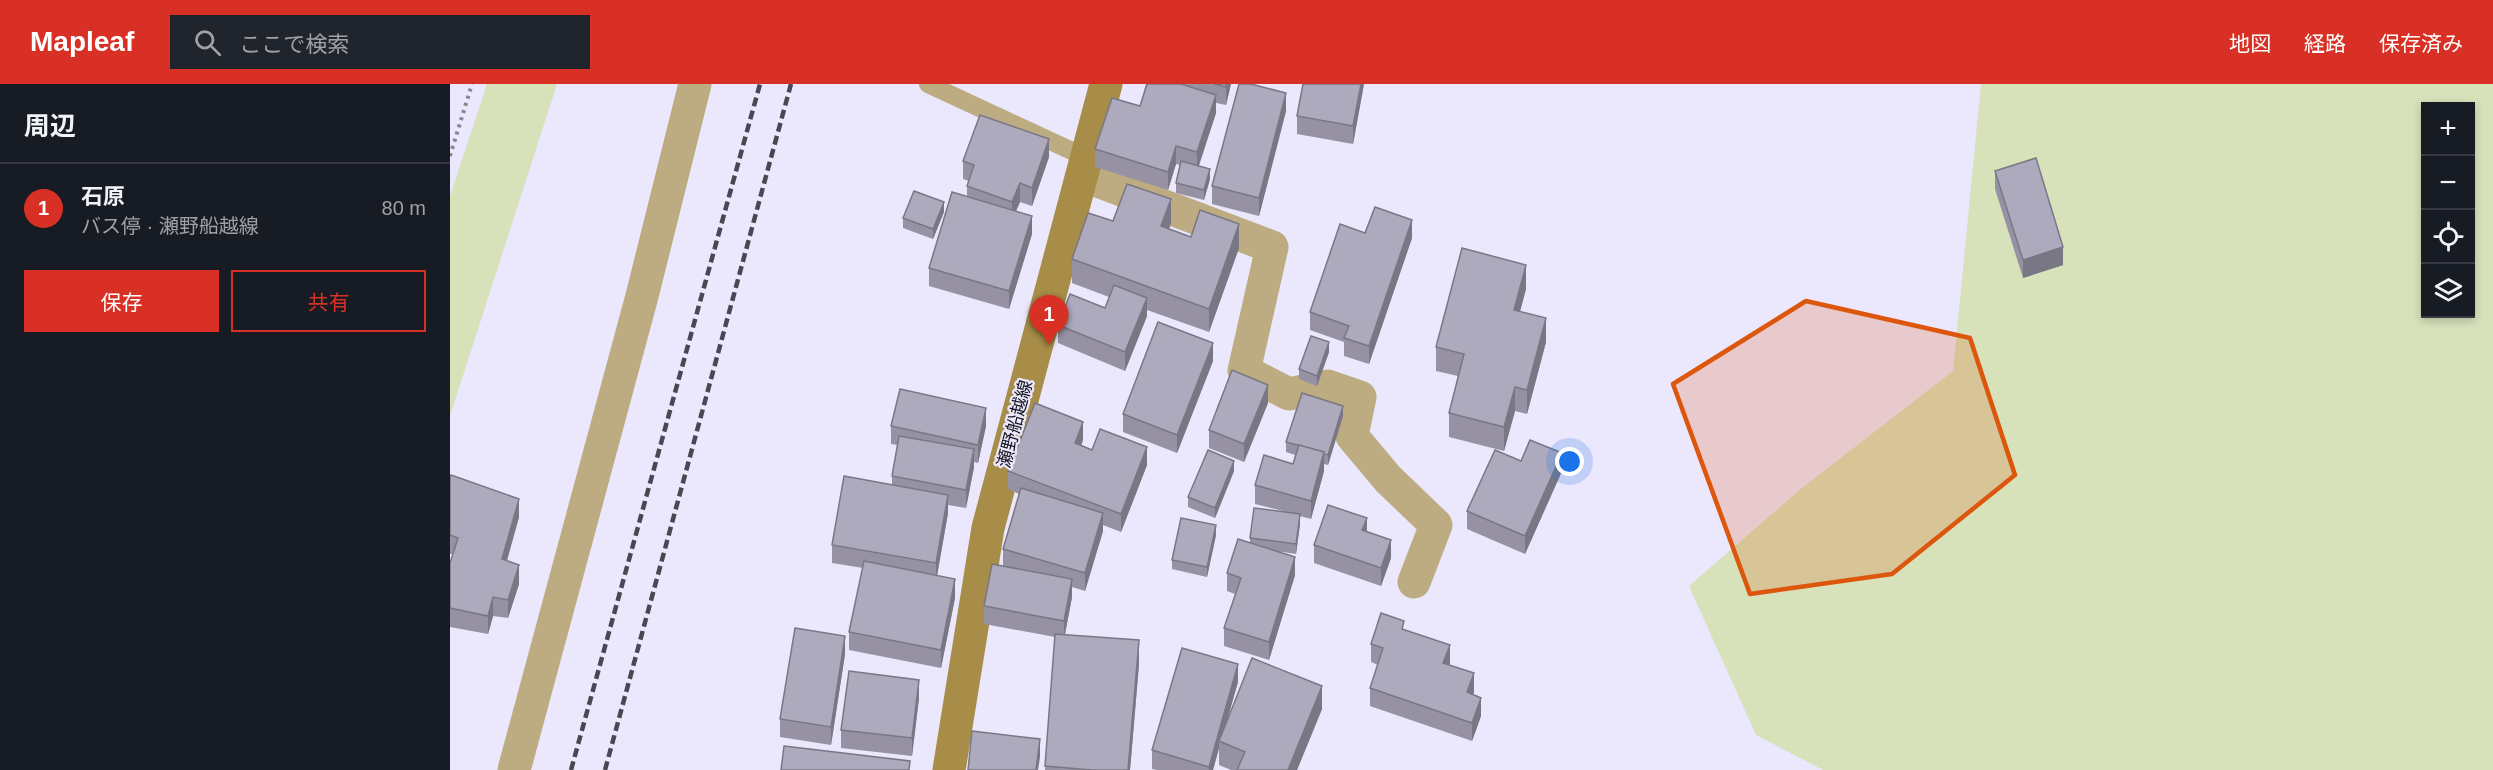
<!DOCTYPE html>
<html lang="ja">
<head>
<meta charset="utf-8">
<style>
  body { margin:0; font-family:Helvetica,"Noto Sans JP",sans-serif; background:#20242c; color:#f1f3f6 }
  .controls { position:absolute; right:18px; top:18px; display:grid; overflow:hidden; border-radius:0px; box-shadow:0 3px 9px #0003 }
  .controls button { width:54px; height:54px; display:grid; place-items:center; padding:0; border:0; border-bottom:2px solid #363941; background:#171b24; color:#f1f3f6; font:30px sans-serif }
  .you { position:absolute; left:1120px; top:378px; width:21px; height:21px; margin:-15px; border:4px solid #fff; border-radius:50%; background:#1a73e8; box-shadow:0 0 0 9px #1a73e833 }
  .badge { display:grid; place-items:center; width:39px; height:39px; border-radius:50%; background:#d93025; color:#fff; font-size:20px; font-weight:700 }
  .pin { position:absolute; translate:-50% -50px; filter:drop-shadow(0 2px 3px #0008) }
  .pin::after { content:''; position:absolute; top:32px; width:21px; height:18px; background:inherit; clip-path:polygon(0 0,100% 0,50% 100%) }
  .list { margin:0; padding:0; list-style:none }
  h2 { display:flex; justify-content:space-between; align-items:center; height:78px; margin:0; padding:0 24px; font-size:26px }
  h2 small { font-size:20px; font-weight:400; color:#9ea1a6 }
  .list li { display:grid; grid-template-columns:39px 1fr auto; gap:18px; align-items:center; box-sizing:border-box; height:90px; padding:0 24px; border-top:2px solid #363941 }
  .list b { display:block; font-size:22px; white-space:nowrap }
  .list p { margin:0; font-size:20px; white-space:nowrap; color:#9ea1a6 }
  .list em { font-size:20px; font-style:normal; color:#9ea1a6 }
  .actions { display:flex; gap:12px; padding:18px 24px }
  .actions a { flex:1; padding:14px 0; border:2px solid #d93025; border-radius:0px; text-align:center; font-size:21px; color:#d93025 }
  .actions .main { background:#d93025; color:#fff }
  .icon { flex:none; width:33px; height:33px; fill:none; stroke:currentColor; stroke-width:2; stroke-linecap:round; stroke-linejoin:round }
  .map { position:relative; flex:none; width:2043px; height:686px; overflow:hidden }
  header { display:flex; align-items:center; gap:36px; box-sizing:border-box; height:84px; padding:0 30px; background:#d93025; color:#fff }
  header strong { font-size:28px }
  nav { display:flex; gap:33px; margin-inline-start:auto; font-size:21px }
  .search { width:420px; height:54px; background:#20242c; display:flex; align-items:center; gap:15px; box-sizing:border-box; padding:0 21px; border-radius:0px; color:#9ea1a6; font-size:22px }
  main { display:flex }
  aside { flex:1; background:#171b24 }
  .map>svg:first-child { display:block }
  .green { fill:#d7e1ba; fill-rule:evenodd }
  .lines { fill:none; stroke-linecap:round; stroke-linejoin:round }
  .path { stroke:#888694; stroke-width:4; stroke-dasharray:3 4.5; stroke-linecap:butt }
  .service { stroke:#bdac81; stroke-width:18 }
  .minor { stroke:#bdac81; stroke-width:33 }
  .tertiary { stroke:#bdac81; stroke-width:33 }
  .secondary { stroke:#a78d48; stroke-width:33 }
  .rail { stroke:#494752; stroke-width:4.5; stroke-dasharray:9 4.5; stroke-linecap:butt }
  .wall { fill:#9692a3 }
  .shaded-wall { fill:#7a7785 }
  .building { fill:#aeaabe; stroke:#7a7785; stroke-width:1.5 }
  .marked { fill:#dd560d; fill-opacity:0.2; stroke:#dd560d; stroke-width:4.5; stroke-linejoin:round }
  .labels { text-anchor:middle; stroke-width:4.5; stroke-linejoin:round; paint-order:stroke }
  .street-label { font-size:18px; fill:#15141b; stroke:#ebe7fc }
</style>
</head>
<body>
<header>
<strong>Mapleaf</strong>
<div class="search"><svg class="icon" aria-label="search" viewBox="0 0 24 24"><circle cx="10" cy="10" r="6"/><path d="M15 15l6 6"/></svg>ここで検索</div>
<nav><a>地図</a><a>経路</a><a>保存済み</a></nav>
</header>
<main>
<aside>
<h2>周辺<small></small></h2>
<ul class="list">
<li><span class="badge">1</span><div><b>石原</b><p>バス停 · 瀬野船越線</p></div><em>80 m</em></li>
</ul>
<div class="actions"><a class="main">保存</a><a>共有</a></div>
</aside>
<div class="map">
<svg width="2043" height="686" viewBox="0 0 2043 686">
  <rect width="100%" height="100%" fill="#ebe7fc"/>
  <g class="green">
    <path d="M 37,0 L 107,0 L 0,332 L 0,112 Z"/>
    <path d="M 1531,0 L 2043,0 L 2043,686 L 1373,686 L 1306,651 L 1239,502 L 1352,404 L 1503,287 ZM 1976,22 L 2020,22 L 2020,230 L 1976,230 Z"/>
  </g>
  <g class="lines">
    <path class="path" d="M 0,72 L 22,0"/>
    <path class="service" d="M 478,0 L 637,74"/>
    <path class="minor" d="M 632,91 L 822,163 L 794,287 L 839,310 L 878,302 L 910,313 L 902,352 L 938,395 L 986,441 L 964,498"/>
    <path class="tertiary" d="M 64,686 L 192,212 L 245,0"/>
    <path class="secondary" d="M 499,686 L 538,444 L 656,0"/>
    <g class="rail">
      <path d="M 121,686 L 310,0"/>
      <path d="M 155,686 L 341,0"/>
    </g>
  </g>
  <g class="wall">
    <path d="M 696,0 L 781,0 L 776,21 L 766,19 L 766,29 L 749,82 L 760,95 L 754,116 L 726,109 L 726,99 L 730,81 L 726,80 L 718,106 L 645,83 L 645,65 L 690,22 Z"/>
    <path d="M 914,0 L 903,60 L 847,50 L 847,32 Z"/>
    <path d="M 836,27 L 809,132 L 762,120 L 762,102 Z"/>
    <path d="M 599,73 L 582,122 L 570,118 L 566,127 L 582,150 L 559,225 L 479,202 L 479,184 L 517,113 L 517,102 L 519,97 L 513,95 L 513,77 Z"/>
    <path d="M 1545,87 L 1613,181 L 1573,194 L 1545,105 Z"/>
    <path d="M 494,128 L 483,155 L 453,144 L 453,134 Z"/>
    <path d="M 663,137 L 721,139 L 719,145 L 741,153 L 789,164 L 759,248 L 697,226 L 697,232 L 675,287 L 608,259 L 608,241 L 655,224 L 659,213 L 622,199 L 622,175 Z"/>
    <path d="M 915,149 L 962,154 L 919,280 L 894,272 L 894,258 L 860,246 L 860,228 Z"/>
    <path d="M 1076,205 L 1070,227 L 1096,258 L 1077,330 L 1065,327 L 1054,367 L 999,353 L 999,329 L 1008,292 L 986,287 L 986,263 Z"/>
    <path d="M 879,268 L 867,302 L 849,295 L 849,285 Z"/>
    <path d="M 763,277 L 727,369 L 673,348 L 673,330 Z"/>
    <path d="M 818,319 L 794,378 L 759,364 L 759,346 Z"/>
    <path d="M 893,332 L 878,381 L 874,380 L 874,387 L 861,435 L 850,432 L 850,440 L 846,470 L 826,467 L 845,491 L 819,576 L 774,562 L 774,544 L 785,510 L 777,507 L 777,489 L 800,459 L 800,454 L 837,428 L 805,420 L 805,401 L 843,380 L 845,371 L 836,368 L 836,358 Z"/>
    <path d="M 441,342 L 536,342 L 528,379 L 524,378 L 524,383 L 516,424 L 498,421 L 498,429 L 487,492 L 505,514 L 491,584 L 399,566 L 399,548 L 413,484 L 382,479 L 382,461 L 442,401 L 442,392 L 448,361 L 441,360 Z"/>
    <path d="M 633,356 L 631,362 L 642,366 L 697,381 L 671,448 L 653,441 L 653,447 L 635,507 L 622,503 L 622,513 L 615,550 L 689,580 L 680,686 L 595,686 L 605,553 L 534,540 L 534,522 L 553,482 L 553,465 L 569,410 L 558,405 L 558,387 Z"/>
    <path d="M 1071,377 L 1112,387 L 1075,470 L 1017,445 L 1017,427 Z"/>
    <path d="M 784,387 L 765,434 L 738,423 L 738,413 Z"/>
    <path d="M 0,394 L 69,433 L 57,477 L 69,500 L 58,534 L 43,532 L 38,550 L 0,543 L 0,479 L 3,470 L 0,470 Z"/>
    <path d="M 917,448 L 941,474 L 931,502 L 864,479 L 864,461 Z"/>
    <path d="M 766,451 L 757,493 L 722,485 L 722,476 Z"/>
    <path d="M 954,545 L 1000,579 L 999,581 L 1024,608 L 1023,611 L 1031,632 L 1022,657 L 920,622 L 920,604 L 928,581 L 921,578 L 921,560 Z"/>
    <path d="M 395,570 L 381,661 L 330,653 L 330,635 Z"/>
    <path d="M 788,598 L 776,639 L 872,625 L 847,686 L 781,686 L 769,681 L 769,664 L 763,686 L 707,686 L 702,685 L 702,666 Z"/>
    <path d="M 469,614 L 462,672 L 391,664 L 391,646 Z"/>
  </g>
  <g class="shaded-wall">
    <path d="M 776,0 L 781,0 L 776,21 Z"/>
    <path d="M 911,0 L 914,0 L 903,60 L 903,42 Z"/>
    <path d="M 836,9 L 836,27 L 809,132 L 809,114 Z"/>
    <path d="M 766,11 L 766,29 L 747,86 L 747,68 Z"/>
    <path d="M 599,55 L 599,73 L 582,122 L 582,104 Z"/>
    <path d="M 726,62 L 726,80 L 718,106 L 718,88 Z"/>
    <path d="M 760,85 L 760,95 L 754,116 L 754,106 Z"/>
    <path d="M 570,99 L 570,118 L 562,136 L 562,118 Z"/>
    <path d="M 721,115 L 721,139 L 711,166 L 711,142 Z"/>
    <path d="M 494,118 L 494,128 L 483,155 L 483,145 Z"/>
    <path d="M 582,132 L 582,150 L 559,225 L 559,207 Z"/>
    <path d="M 962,136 L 962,154 L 919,280 L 919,262 Z"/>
    <path d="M 789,140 L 789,164 L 759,248 L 759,225 Z"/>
    <path d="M 1613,163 L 1613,181 L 1573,194 L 1573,176 Z"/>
    <path d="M 1076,181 L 1076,205 L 1064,250 L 1064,226 Z"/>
    <path d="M 697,214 L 697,232 L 675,287 L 675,268 Z"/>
    <path d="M 1096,234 L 1096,258 L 1077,330 L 1077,306 Z"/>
    <path d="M 879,258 L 879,268 L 867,302 L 867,292 Z"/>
    <path d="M 763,259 L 763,277 L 727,369 L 727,351 Z"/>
    <path d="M 818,301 L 818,319 L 794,378 L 794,360 Z"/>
    <path d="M 1065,303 L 1065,327 L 1054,367 L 1054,343 Z"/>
    <path d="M 893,322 L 893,332 L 878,381 L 878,371 Z"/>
    <path d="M 536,324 L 536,342 L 528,379 L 528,361 Z"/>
    <path d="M 633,338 L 633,356 L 625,377 L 625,359 Z"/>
    <path d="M 697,363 L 697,381 L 671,448 L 671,430 Z"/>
    <path d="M 524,365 L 524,383 L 516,424 L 516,406 Z"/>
    <path d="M 874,368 L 874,387 L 861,435 L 861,417 Z"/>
    <path d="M 1112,369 L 1112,387 L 1075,470 L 1075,452 Z"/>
    <path d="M 784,377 L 784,387 L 765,434 L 765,424 Z"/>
    <path d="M 498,411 L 498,429 L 486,497 L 486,479 Z"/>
    <path d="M 69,415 L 69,433 L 52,493 L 52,475 Z"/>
    <path d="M 653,429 L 653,447 L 635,507 L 635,489 Z"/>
    <path d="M 850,430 L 850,440 L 846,470 L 846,460 Z"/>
    <path d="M 917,434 L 917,452 L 912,446 Z"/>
    <path d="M 766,441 L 766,451 L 757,493 L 757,483 Z"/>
    <path d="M 941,456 L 941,474 L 931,502 L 931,484 Z"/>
    <path d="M 845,473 L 845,491 L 819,576 L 819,558 Z"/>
    <path d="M 69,481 L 69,500 L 58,534 L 58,516 Z"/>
    <path d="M 505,495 L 505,514 L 491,584 L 491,566 Z"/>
    <path d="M 622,495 L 622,513 L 614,555 L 614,537 Z"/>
    <path d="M 43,513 L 43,532 L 38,550 L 38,532 Z"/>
    <path d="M 395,552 L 395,570 L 381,661 L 381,643 Z"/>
    <path d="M 689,556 L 689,580 L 680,686 L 678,686 Z"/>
    <path d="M 1000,561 L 1000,579 L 993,597 L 993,579 Z"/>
    <path d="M 788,580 L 788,598 L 771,658 L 769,657 L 769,664 L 763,686 L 759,686 L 759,683 Z"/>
    <path d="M 1024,589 L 1024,608 L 1017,627 L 1017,608 Z"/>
    <path d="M 469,596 L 469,614 L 462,672 L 462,654 Z"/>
    <path d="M 872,602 L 872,625 L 847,686 L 838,686 Z"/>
    <path d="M 1031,614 L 1031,632 L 1022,657 L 1022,639 Z"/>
    <path d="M 590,655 L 590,673 L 588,686 L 586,686 Z"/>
  </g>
  <g class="building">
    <path d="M 697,0 L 731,0 L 766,11 L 747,68 L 726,62 L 718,88 L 645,65 L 662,14 L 690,22 Z"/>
    <path d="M 764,0 L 776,0 L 776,3 Z"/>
    <path d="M 789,0 L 801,0 L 836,9 L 809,114 L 762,102 Z"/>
    <path d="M 853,0 L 911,0 L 903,42 L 847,32 Z"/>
    <path d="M 530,31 L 599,55 L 582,104 L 570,99 L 562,118 L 517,102 L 524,81 L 513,77 Z"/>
    <path d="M 1586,74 L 1613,163 L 1573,176 L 1545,87 Z"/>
    <path d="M 731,77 L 760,85 L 754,106 L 726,99 Z"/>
    <path d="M 677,100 L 721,115 L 711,142 L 741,153 L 750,126 L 789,140 L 759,225 L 622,175 L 638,129 L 663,137 Z"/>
    <path d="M 464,107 L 494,118 L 483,145 L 453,134 Z"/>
    <path d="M 502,108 L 582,132 L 559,207 L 479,184 Z"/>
    <path d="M 925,123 L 962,136 L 919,262 L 894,254 L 899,242 L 860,228 L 890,140 L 915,149 Z"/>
    <path d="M 1012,164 L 1076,181 L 1064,226 L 1096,234 L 1077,306 L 1065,303 L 1054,343 L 999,329 L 1014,270 L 986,263 Z"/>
    <path d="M 664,201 L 697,214 L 675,268 L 608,241 L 620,210 L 655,224 Z"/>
    <path d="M 708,238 L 763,259 L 727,351 L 673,330 Z"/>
    <path d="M 861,252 L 879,258 L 867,292 L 849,285 Z"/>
    <path d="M 782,286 L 818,301 L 794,360 L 759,346 Z"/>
    <path d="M 450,305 L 536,324 L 528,361 L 441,342 Z"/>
    <path d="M 852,309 L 893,322 L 878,371 L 873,370 L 874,368 L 836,358 Z"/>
    <path d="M 585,319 L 633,338 L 625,359 L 642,366 L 650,345 L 697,363 L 671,430 L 558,387 Z"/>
    <path d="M 449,352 L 524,365 L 516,406 L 442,392 Z"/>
    <path d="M 1080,356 L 1112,369 L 1075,452 L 1017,427 L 1045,366 L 1071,377 Z"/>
    <path d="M 849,361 L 874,368 L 861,417 L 805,401 L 814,371 L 843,380 Z"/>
    <path d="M 758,366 L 784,377 L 765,424 L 738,413 Z"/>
    <path d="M 1,391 L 69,415 L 52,475 L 69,481 L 58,516 L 43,513 L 38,532 L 0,524 L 0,479 L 8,454 L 0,451 L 0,394 Z"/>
    <path d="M 394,392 L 498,411 L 486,479 L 382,461 Z"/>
    <path d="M 571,404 L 653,429 L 635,489 L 553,465 Z"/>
    <path d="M 878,421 L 917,434 L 912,446 L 941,456 L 931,484 L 864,461 Z"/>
    <path d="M 804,424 L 850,430 L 846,460 L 800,454 Z"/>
    <path d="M 731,434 L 766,441 L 757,483 L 722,476 Z"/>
    <path d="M 788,455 L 845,473 L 819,558 L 774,544 L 791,494 L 777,489 Z"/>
    <path d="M 414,477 L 505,495 L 491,566 L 399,548 Z"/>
    <path d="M 542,480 L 622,495 L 614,537 L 534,522 Z"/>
    <path d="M 931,529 L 954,537 L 952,545 L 1000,561 L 993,579 L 1024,589 L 1017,608 L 1031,614 L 1022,639 L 920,604 L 933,564 L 921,560 Z"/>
    <path d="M 345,544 L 395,552 L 381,643 L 330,635 Z"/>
    <path d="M 605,550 L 689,556 L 678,686 L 642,686 L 595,682 Z"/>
    <path d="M 732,564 L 788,580 L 759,683 L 702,666 Z"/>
    <path d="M 802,574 L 872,602 L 838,686 L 787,686 L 795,668 L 769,657 Z"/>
    <path d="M 399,587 L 469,596 L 462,654 L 391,646 Z"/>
    <path d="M 522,647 L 590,655 L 586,686 L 518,686 Z"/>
    <path d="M 334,662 L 460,677 L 459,686 L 331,686 Z"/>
  </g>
  <path class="marked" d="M 1356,217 L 1520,254 L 1565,391 L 1442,490 L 1300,510 L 1223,300 Z"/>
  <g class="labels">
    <g class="street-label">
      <text transform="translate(565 340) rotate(-75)" y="6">瀬野船越線</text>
    </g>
  </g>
</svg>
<div class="controls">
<button>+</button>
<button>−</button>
<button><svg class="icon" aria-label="locate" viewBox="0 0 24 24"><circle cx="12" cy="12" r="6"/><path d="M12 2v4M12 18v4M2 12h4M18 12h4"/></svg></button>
<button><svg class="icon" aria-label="layers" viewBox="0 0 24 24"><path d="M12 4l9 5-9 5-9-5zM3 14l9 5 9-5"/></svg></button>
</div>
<div class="you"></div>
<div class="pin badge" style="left:599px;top:261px">1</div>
</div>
</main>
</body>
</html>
